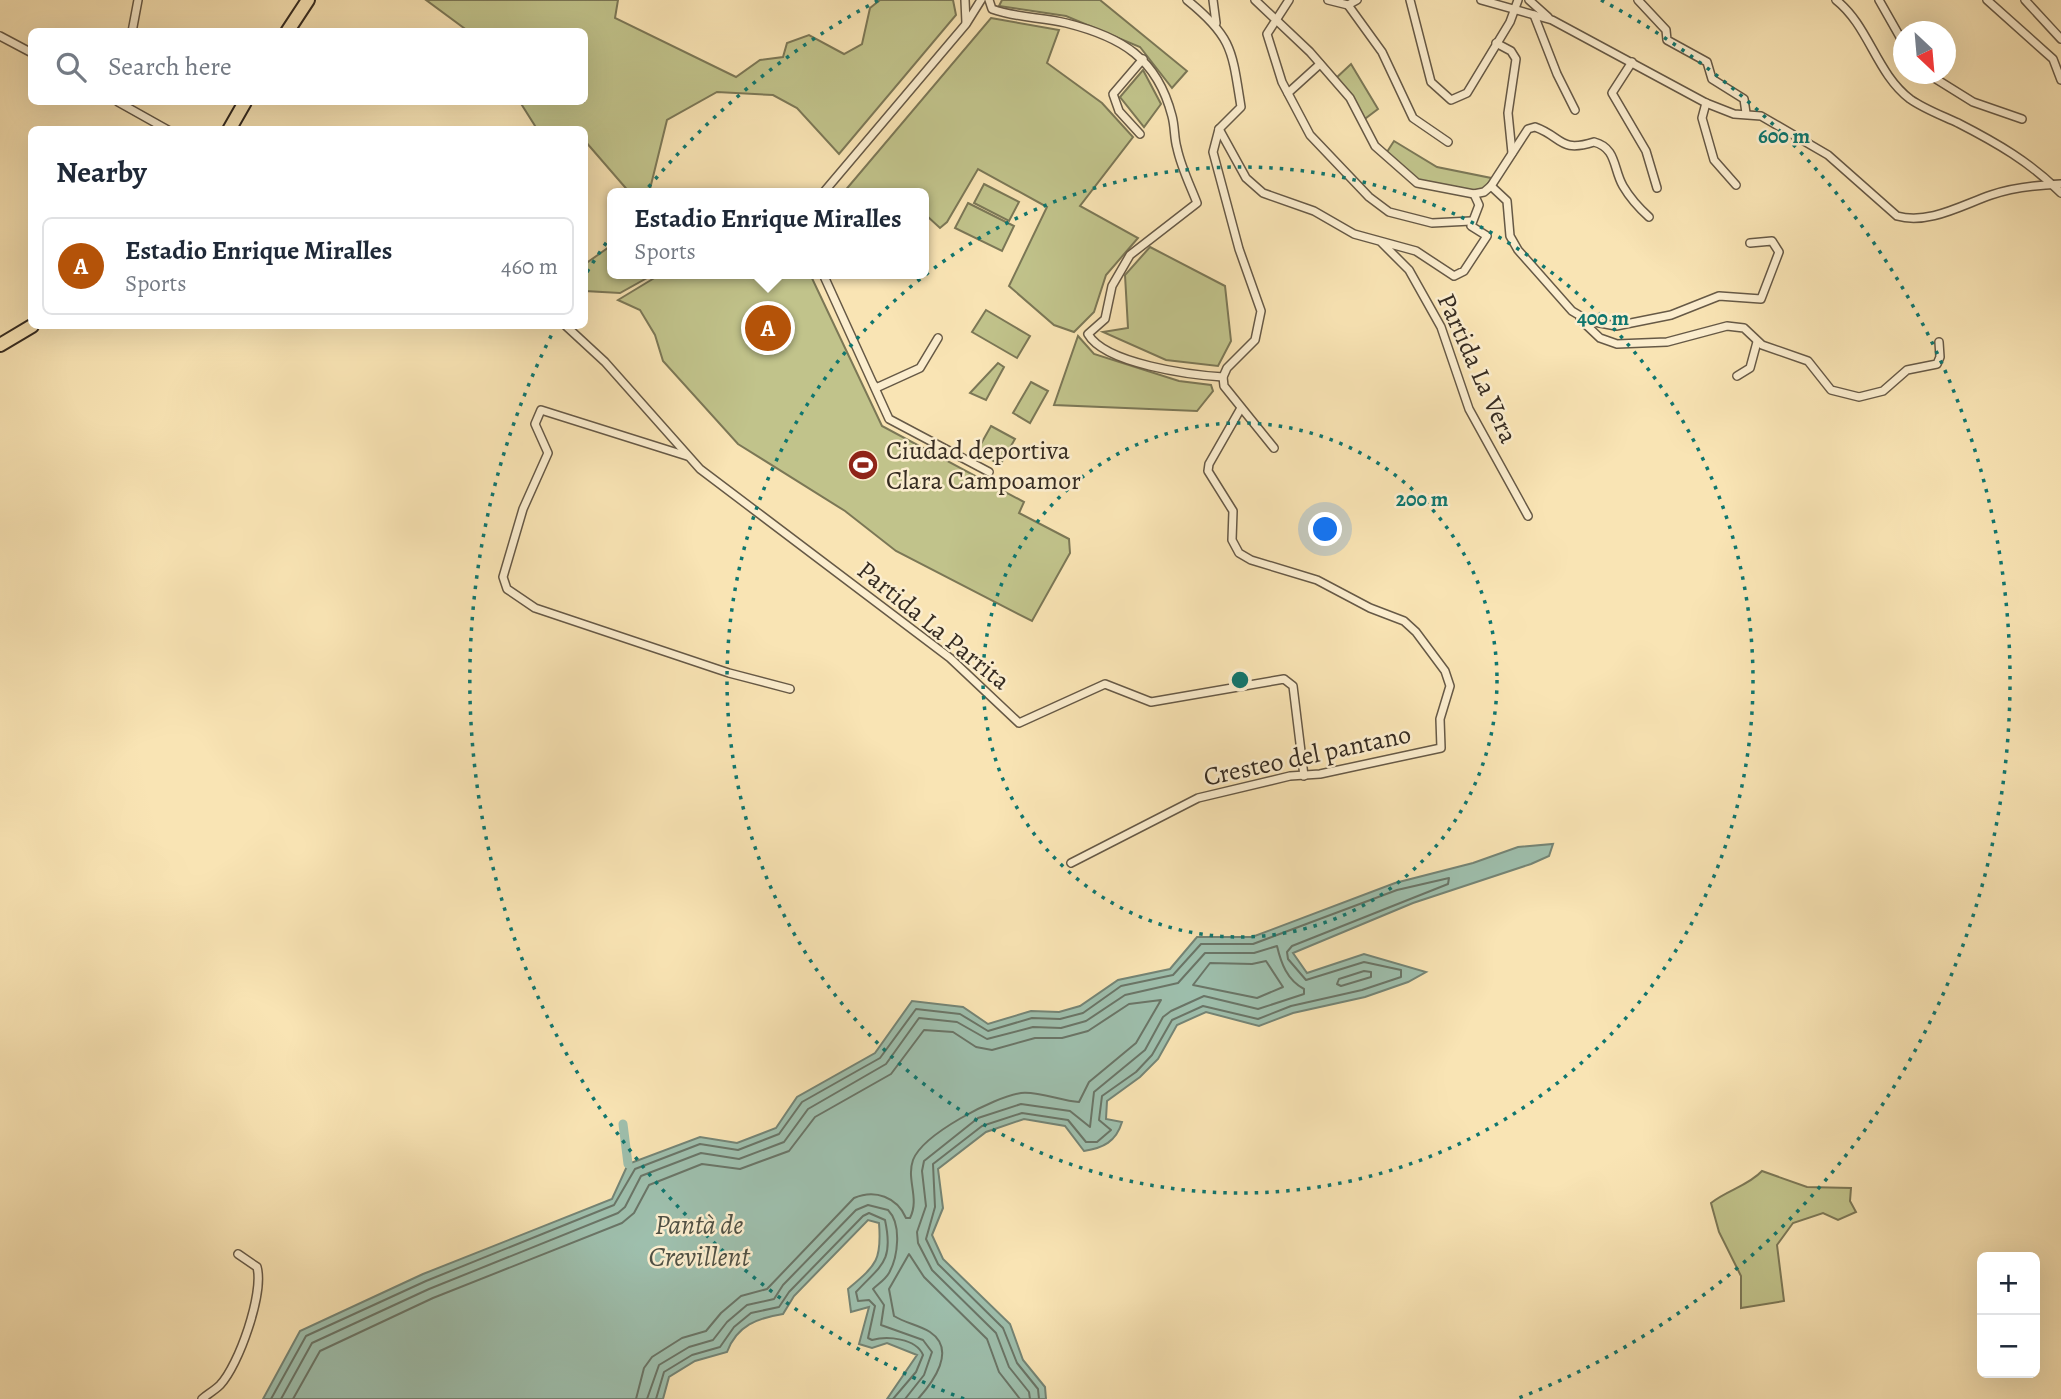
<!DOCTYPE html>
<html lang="en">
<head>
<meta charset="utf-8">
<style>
  body { margin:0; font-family:Alegreya,serif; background:#f2f2f3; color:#1f2937 }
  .controls { position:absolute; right:21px; bottom:21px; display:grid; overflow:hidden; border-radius:10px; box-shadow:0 7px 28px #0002 }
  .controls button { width:63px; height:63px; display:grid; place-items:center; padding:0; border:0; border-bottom:2px solid #e0e1e3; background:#fff; color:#1f2937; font:35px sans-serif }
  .compass { position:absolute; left:1893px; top:21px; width:63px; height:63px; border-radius:50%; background:#fff; box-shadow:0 7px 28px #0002; rotate:154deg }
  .you { position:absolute; left:1326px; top:530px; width:24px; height:24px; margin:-18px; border:5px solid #fff; border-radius:50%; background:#1a73e8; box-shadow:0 0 0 10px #1a73e833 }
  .badge { display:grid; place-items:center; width:46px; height:46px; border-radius:50%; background:#b45309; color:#fff; font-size:23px; font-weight:700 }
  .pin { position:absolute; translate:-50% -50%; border:4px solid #fff; box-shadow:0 2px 7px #0006 }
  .popup { position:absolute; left:607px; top:188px; width:322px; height:91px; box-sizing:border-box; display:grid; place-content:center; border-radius:10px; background:#fff; filter:drop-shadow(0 2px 5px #0005); font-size:23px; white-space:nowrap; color:#747a83 }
  .popup b { font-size:26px; color:#1f2937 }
  .popup::after { content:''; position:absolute; left:50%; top:100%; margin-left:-14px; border:14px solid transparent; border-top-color:#fff }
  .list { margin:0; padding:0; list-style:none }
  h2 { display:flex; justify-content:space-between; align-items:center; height:91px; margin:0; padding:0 28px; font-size:30px }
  h2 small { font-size:23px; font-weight:400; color:#747a83 }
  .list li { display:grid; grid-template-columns:46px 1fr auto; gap:21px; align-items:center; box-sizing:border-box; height:98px; margin:0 14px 14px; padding:0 14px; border:2px solid #e0e1e3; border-radius:10px }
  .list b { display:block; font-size:26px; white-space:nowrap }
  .list p { margin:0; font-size:23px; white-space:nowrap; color:#747a83 }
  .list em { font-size:23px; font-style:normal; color:#747a83 }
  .icon { flex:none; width:38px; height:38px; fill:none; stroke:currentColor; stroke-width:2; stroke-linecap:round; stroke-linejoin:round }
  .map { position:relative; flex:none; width:2061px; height:1399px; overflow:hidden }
  .search { position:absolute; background:#fff; box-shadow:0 7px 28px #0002; left:28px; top:28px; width:560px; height:77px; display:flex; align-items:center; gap:18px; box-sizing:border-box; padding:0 24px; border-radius:10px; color:#747a83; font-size:26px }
  .panel { position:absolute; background:#fff; box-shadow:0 7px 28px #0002; left:28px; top:126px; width:560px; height:203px; border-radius:10px }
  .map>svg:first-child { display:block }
  .green { fill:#c1c38b; stroke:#7b7756; stroke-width:2 }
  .water { fill:#9ebfad; stroke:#748475; stroke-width:2 }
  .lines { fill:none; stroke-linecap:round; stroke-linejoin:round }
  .shore { stroke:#6a7567; stroke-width:2 }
  .canal { stroke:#9ebfad; stroke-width:9 }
  .minor-casing { stroke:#665946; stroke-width:10 }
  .trunk-casing { stroke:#352b21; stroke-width:16 }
  .minor { stroke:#fbedce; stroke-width:7 }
  .trunk { stroke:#f9e4b4; stroke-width:12 }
  .ring { fill:none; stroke:#0f766e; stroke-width:3.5; stroke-dasharray:3.5 7 }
  .labels { text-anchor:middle; stroke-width:5; stroke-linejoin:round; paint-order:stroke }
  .street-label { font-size:26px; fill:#352b21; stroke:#fbedce }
  .poi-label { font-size:26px; fill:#352b21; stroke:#fbedce; text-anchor:start }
  .water-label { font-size:28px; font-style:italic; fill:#4f5044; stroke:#fbedce }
  .centre { fill:#0f766e; stroke:#fbedce; stroke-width:3.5 }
  .ring-label { font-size:21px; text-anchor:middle; font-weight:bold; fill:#0f766e; stroke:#fbedce; stroke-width:5; stroke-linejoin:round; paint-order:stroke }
</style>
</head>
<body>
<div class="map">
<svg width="2061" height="1399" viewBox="0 0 2061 1399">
  <rect width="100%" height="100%" fill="#f9e4b4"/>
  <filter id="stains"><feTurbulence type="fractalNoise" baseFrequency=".00286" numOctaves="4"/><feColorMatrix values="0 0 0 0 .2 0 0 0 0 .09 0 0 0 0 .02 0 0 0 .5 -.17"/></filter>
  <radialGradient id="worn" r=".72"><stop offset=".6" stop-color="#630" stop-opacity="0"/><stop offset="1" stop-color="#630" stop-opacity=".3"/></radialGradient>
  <g class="green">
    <path d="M 426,0 L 618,0 L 615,18 L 736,77 L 760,60 L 783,57 L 787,43 L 809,35 L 844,54 L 862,44 L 870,8 L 880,0 L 953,0 L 956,15 L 839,154 L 797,108 L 773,95 L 717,92 L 667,120 L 649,193 L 630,193 L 585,141 L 584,130 L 537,129 L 520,102 L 584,102 L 584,32 L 468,31 Z"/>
    <path d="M 1002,0 L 1100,0 L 1187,71 L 1172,88 L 1140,47 L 1066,16 L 999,6 Z"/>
    <path d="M 991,18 L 1059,30 L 1047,63 L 1102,103 L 1133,137 L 1080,206 L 1138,238 L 1106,275 L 1094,312 L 1074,332 L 1054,325 L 1009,286 L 1047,207 L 978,169 L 947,222 L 940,228 L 927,216 L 924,218 L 924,193 L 843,193 Z"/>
    <path d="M 1351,64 L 1378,109 L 1362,121 L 1334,80 Z"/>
    <path d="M 1143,70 L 1161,104 L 1144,127 L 1120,97 Z"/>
    <path d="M 1394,141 L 1437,167 L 1496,179 L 1484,192 L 1417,183 L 1385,155 Z"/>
    <path d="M 984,184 L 1019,202 L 1009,221 L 974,203 Z"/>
    <path d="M 968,203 L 1014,226 L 1002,251 L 955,228 Z"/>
    <path d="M 612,245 L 612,274 L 654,274 L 620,293 L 585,291 L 585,264 Z"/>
    <path d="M 1150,247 L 1225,286 L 1231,341 L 1218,366 L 1166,360 L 1103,332 L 1128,328 L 1125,275 Z"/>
    <path d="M 661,274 L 810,274 L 882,426 L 1024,502 L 1019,513 L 1069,539 L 1070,553 L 1032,621 L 896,551 L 845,511 L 738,444 L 663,361 L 655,335 L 640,310 L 618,300 Z"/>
    <path d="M 986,310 L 1030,336 L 1017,358 L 972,332 Z"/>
    <path d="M 1078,336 L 1094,354 L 1179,381 L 1211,385 L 1213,391 L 1197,411 L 1054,405 Z"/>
    <path d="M 998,363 L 1004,367 L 986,400 L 970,393 Z"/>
    <path d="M 1031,382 L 1048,391 L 1030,423 L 1013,413 Z"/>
    <path d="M 991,426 L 1015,439 L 1000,465 L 977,451 Z"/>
    <path d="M 1762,1171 L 1807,1187 L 1851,1188 L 1850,1201 L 1856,1212 L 1838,1220 L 1823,1213 L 1793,1223 L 1777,1245 L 1784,1301 L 1741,1308 L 1741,1276 L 1719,1232 L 1711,1203 C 1727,1190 1748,1186 1762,1171 Z"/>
  </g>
  <path class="water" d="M 1553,844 L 1549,856 L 1531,864 L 1413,903 L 1293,953 L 1307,973 L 1364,954 L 1426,972 L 1408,982 L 1365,997 L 1293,1013 L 1259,1026 L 1206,1012 L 1177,1025 L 1158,1059 L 1140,1077 L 1107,1101 L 1106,1119 L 1122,1122 C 1116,1142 1103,1148 1084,1151 L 1065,1126 L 1024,1119 L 986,1132 L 938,1169 L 943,1208 L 932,1235 L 943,1259 L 1010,1324 L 1023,1360 L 1045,1387 L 1046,1399 L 887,1399 L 917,1355 L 887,1343 L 872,1348 L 859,1344 L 869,1307 L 851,1312 L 848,1289 C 876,1265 882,1261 879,1223 L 868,1220 L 794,1296 L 783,1314 C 758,1318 737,1325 727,1352 L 695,1361 L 669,1377 L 663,1399 L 263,1399 L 300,1331 L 423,1274 L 612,1199 L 628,1164 L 700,1137 L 737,1143 L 776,1128 L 797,1097 L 875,1053 L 912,1001 L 963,1007 L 988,1024 L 1031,1011 L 1059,1012 L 1080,1006 L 1118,980 L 1170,969 L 1197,937 L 1252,937 L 1395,883 L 1473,863 L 1518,847 Z"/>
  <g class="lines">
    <g class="shore">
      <path d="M 1266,961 L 1283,987 L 1257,998 L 1193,985 L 1210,963 L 1252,964 Z"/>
      <path d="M 1364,971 L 1371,972 L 1371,977 L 1341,986 L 1337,984 L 1339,979 Z"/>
      <path d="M 271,1399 L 306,1336 L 426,1281 L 614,1205 L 635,1169 L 700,1144 L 738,1150 L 779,1134 L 802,1102 L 880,1058 L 916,1009 L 960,1014 L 988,1031 L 1032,1018 L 1060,1019 L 1083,1013 L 1121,986 L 1173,975 L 1201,944 L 1253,944 L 1397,890 L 1449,878 L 1448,884 L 1292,946 L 1287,952 L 1288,959 L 1306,980 L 1364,962 L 1401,970 L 1401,977 L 1362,990 L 1291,1006 L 1258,1019 L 1203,1006 L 1172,1020 L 1152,1055 L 1136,1072 L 1102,1096 L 1099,1120 L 1111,1130 L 1097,1142 L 1086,1142 L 1068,1120 L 1022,1113 L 982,1126 L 933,1164 L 935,1207 L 926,1239 L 938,1264 L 1003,1328 L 1017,1363 L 1038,1389 L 1039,1399"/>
      <path d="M 281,1399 L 312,1343 L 429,1289 L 618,1213 L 625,1207 L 641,1176 L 701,1153 L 739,1159 L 784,1142 L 808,1109 L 886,1064 L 919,1018 L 957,1022 L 987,1039 L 1033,1027 L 1061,1028 L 1086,1021 L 1125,995 L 1178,983 L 1205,953 L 1254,953 L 1277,946 C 1281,963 1287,980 1304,989 L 1304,994 L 1258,1009 L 1204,996 L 1171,1011 L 1163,1017 L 1145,1050 L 1094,1092 L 1090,1127 L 1070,1111 L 1021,1104 L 978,1118 L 924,1161 L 922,1171 L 926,1206 L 917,1232 L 918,1243 L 932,1270 L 996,1333 L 1009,1367 L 1029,1392 L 1030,1399"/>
      <path d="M 293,1399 L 320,1351 L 433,1298 L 622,1223 L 634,1213 L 649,1185 L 702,1164 L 740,1169 L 789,1151 L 815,1117 L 891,1074 L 924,1030 L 953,1032 L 976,1047 L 992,1050 L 1035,1038 L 1062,1038 L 1088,1031 L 1129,1004 L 1161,1000 L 1136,1043 L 1089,1082 L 1079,1102 C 1061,1101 1039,1091 1021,1093 C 994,1097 923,1134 913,1160 C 906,1180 920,1198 910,1218 L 906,1218 C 897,1197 875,1189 854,1198 L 767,1289 L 741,1296 L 721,1313 L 706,1331 L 682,1338 L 652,1357 L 644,1368 L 636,1399"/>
      <path d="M 647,1399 L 659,1365 L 689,1347 L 713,1340 L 727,1322 L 747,1305 L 774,1299 L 783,1285 L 856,1210 L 868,1205 L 888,1210 C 902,1224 898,1257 889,1273 C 885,1280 878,1284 873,1289 L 884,1305 L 881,1325 L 923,1340 L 932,1352 L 924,1375 L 905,1399"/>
      <path d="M 656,1399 L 664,1372 L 692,1355 L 720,1347 L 734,1327 L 751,1313 L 779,1307 L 789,1292 L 863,1216 L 869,1213 L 885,1220 C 894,1262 881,1265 856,1292 L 858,1301 L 869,1300 L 875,1306 L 868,1338 L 872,1340 C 887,1336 916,1338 923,1355 L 916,1372 L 893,1399"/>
      <path d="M 918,1399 C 933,1382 957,1350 930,1332 C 919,1325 905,1323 894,1316 L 889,1289 L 909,1254 L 924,1277 L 987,1339 L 999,1372 L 1020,1399"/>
    </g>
    <path class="canal" d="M 623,1124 L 628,1164"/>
    <g class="minor-casing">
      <g id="minor">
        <path d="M 965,0 L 966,23"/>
        <path d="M 989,0 L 992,9 C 1016,18 1042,17 1066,23 C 1122,37 1157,58 1172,116 C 1175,127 1174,138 1177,148 C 1181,167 1190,185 1197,203 L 1130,255 L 1112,286 L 1105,319 L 1088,334 C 1105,364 1191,375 1223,377"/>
        <path d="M 1187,0 C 1233,37 1232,51 1241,107 L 1219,129 L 1213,152 L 1239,249 L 1261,311 L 1255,340 L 1227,368 L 1223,377 L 1224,386 L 1274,448"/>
        <path d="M 1213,0 L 1216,23"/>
        <path d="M 1255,0 L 1310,52 L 1350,98 L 1375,146 L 1417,183 L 1474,194 L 1484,192 L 1491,186 L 1528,129 L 1535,127 C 1563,137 1559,153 1594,142 C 1617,148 1613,169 1623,186 C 1630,198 1639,208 1649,217"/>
        <path d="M 1289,0 L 1267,34 L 1282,82 L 1310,135 L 1369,197 L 1389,212 L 1432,223 L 1471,221"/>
        <path d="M 1328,0 L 1348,5 L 1357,0"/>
        <path d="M 1410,0 L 1431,82 L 1451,100 L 1467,93 L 1510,22 L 1518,0"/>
        <path d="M 1481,0 L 1552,20 L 1706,103 L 1734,114 L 1761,116 L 1828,155 L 1897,216 C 1928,225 1962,205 1991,195 C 2014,187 2037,185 2061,184"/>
        <path d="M 1529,0 L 1548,17"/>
        <path d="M 1638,0 L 1666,30 L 1667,40 L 1707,62 L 1712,79 L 1744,99 L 1746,113"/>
        <path d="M 1836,0 C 1869,26 1876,73 1910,99 C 1924,109 1943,116 1958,123 C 1997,143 2030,162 2061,193"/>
        <path d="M 1879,0 L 1904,44"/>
        <path d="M 1987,0 L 2053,59 L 2061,80"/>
        <path d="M 2025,0 L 2061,39"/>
        <path d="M 1348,5 L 1382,52 L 1413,118 L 1448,142"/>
        <path d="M 1534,15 L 1557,74 L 1575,110"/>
        <path d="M 132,32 L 138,0"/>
        <path d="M 0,36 L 32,53"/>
        <path d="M 1496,43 L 1511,51 L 1516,59 L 1508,113 L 1512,153"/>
        <path d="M 1632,62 L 1612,93 L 1646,151 L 1657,188"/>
        <path d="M 1928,74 L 1973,102 L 2022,119"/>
        <path d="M 1288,93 L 1320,64"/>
        <path d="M 118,102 L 168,130"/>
        <path d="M 1706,103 L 1702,118 L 1714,160 L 1736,185"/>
        <path d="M 1219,129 L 1246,178 L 1263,193 L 1314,211 L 1354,234 L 1416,251 L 1454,276 L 1464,271 L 1487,236 L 1471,226 L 1479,205 L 1474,194"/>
        <path d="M 1140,134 L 1119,111 L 1113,94 L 1143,59"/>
        <path d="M 1491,186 L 1507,201 L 1510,236 L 1518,250 L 1572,311 L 1589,321 L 1616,326 L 1671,315 L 1719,296 L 1761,299 L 1779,252 L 1772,241 L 1750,243"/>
        <path d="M 823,193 L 966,24 L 981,0"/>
        <path d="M 1382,243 L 1409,270 L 1441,327 L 1469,409 L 1528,516"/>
        <path d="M 823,274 L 889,419 L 989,472"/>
        <path d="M 1580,319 L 1600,338 L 1617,344 L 1667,342 L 1727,326 L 1744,328 L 1762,345 L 1808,361 L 1831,390 L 1859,397 L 1883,391 L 1907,370 L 1937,364 L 1940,357 L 1939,342"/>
        <path d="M 566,326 L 605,362 L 700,469 L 950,658 L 1019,723 L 1105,684 L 1151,702 L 1284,679 L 1293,686 L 1304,776"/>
        <path d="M 1737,376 L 1750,368 L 1757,342"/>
        <path d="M 874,385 L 876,388 L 920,368 L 938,338"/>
        <path d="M 687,456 L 541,410 L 535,424 L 548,453 L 523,509 L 503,577 L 507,589 L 535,608 L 729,673 L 790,689"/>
        <path d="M 1071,863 L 1198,798 L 1290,776 L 1320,774 L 1441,748 L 1440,719 L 1450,686 L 1445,671 L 1416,632 L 1404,621 L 1370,608 L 1317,580 L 1251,560 L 1239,553 L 1232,540 L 1233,511 L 1208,471 L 1209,464 L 1241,408"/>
        <path d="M 202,1399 C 208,1394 215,1390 220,1385 C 239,1365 264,1293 257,1267 L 238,1254"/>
      </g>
    </g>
    <g class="trunk-casing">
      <g id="trunk">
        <path d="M 287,32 L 308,0"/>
        <path d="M 229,130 L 245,102"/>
        <path d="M 0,345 L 32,326"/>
      </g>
    </g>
    <use href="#minor" class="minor"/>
    <use href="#trunk" class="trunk"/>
  </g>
  <g class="ring">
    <circle cx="1240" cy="680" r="257"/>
    <circle cx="1240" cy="680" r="513"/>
    <path d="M964 1399A770 770 0 0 1 554 330M587 272A770 770 0 0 1 879 0M1601 0A770 770 0 0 1 1516 1399"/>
  </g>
  <defs>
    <g id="stadium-disc" transform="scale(1.575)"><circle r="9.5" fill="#8f2418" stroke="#fbedce"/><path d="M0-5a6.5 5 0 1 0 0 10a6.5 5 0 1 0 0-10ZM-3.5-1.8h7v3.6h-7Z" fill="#fff"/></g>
  </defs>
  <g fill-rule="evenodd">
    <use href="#stadium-disc" x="863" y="465"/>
  </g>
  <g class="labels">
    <g class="street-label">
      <text transform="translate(1478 368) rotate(66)" y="9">Partida La Vera</text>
      <text transform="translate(934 625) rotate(39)" y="9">Partida La Parrita</text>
      <text transform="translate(1307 755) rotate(-12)" y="9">Cresteo del pantano</text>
    </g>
    <g class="poi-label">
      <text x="886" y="459">Ciudad deportiva<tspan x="886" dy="30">Clara Campoamor</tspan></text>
    </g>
    <g class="water-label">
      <text x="699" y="1234">Pantà de<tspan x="699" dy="32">Crevillent</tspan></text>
    </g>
  </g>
  <circle cx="1240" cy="680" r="10" class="centre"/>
  <g class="ring-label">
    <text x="1784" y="143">600 m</text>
    <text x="1603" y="325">400 m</text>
    <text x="1422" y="506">200 m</text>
  </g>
  <rect width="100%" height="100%" filter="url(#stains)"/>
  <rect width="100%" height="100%" fill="url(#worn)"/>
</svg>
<div class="controls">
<button>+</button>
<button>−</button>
</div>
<svg class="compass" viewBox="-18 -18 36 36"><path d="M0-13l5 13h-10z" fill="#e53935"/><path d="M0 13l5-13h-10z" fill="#747a83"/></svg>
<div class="you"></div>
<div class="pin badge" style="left:768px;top:328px">A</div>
<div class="popup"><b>Estadio Enrique Miralles</b>Sports</div>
<div class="search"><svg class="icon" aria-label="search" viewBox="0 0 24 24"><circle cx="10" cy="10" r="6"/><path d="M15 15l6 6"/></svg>Search here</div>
<section class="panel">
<h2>Nearby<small></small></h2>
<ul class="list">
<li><span class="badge">A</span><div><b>Estadio Enrique Miralles</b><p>Sports</p></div><em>460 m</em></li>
</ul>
</section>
</div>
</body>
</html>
